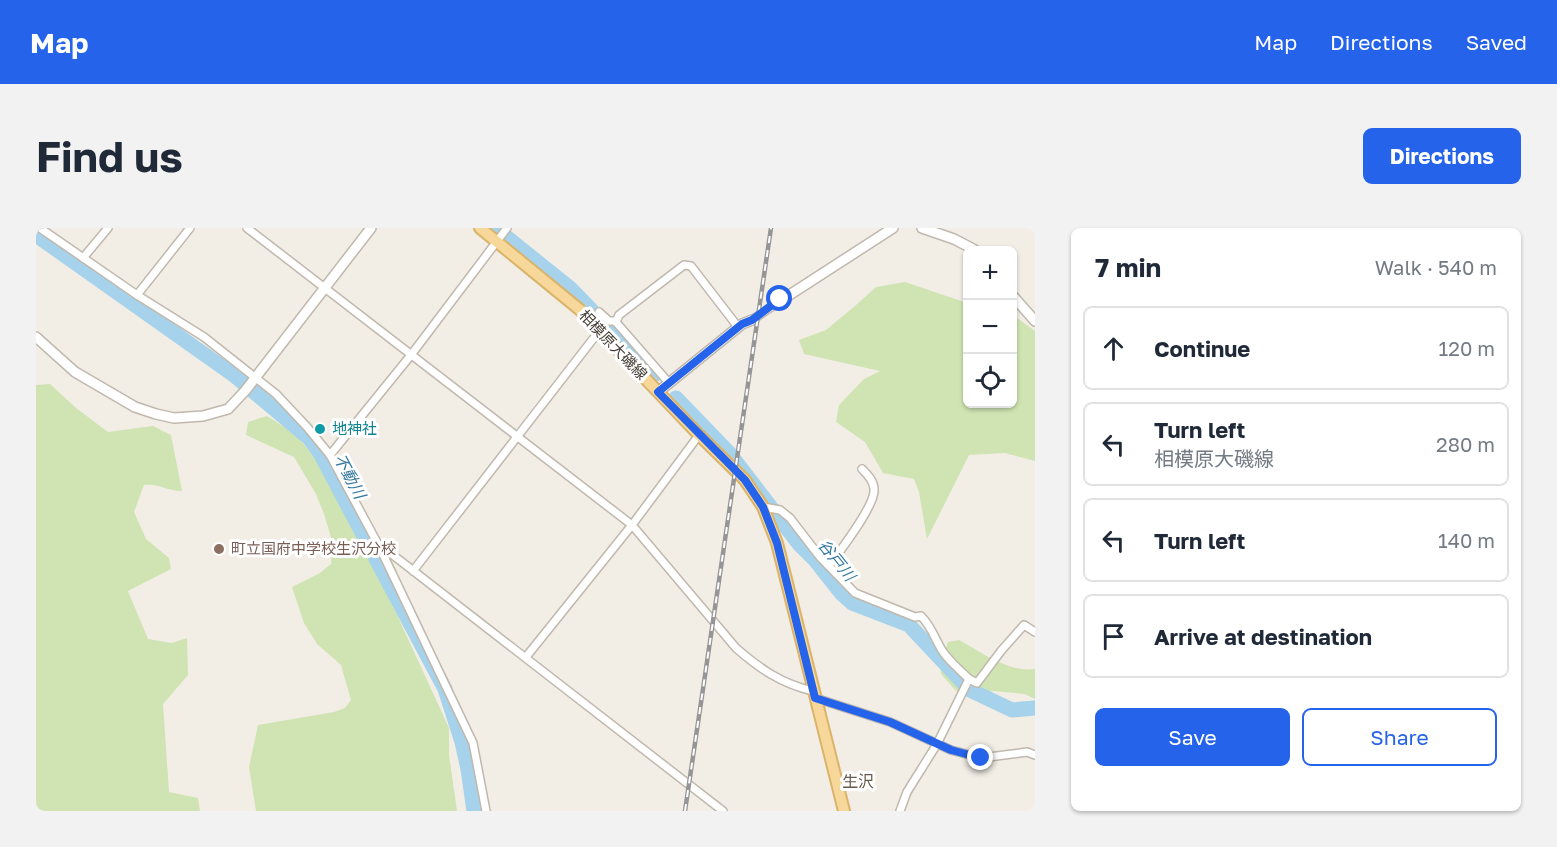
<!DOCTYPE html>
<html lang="en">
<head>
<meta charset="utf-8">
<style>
  body { margin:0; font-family:"Golos Text","Noto Sans JP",sans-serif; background:#f2f2f3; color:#1f2937 }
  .controls { position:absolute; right:18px; top:18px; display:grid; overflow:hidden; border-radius:9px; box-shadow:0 2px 4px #0004 }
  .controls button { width:54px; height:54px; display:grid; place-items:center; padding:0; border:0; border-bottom:2px solid #e0e1e3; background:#fff; color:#1f2937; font:30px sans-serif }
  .stop { position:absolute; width:18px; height:18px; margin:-14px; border:4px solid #2563eb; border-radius:50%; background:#fff }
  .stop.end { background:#2563eb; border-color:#fff; box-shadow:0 2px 6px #0008 }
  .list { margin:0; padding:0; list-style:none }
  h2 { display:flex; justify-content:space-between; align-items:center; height:78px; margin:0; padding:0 24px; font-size:26px }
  h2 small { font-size:20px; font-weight:400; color:#747a83 }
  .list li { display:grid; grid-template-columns:39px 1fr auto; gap:18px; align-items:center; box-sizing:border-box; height:84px; margin:0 12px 12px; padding:0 12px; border:2px solid #e0e1e3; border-radius:9px }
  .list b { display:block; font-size:22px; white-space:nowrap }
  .list p { margin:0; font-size:20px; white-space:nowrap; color:#747a83 }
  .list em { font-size:20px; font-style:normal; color:#747a83 }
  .actions { display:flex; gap:12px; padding:18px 24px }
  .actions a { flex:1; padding:14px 0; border:2px solid #2563eb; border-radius:9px; text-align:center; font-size:21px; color:#2563eb }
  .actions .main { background:#2563eb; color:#fff }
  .icon { flex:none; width:33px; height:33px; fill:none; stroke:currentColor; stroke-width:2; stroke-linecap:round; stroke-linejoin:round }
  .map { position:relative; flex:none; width:999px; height:583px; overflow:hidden; border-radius:9px }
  header { display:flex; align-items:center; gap:36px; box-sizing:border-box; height:84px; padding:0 30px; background:#2563eb; color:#fff }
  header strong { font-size:28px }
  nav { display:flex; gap:33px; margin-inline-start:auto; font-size:21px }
  .intro { display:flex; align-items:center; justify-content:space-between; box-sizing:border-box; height:144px; padding:0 36px }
  h1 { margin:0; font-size:42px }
  .button { padding:15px 27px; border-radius:9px; background:#2563eb; color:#fff; font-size:21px; font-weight:700 }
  main { display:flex; gap:36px; padding:0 36px }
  aside { flex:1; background:#fff; border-radius:9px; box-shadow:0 2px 4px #0004 }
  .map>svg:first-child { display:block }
  .green { fill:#cfe4b2 }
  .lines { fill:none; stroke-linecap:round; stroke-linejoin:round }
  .river { stroke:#a6d2eb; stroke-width:15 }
  .minor-casing { stroke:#c0b8ad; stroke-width:10 }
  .tertiary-casing { stroke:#c0b8ad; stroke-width:12 }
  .primary-casing { stroke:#dbb46b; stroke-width:14 }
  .minor { stroke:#fff; stroke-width:7 }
  .tertiary { stroke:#fff; stroke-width:9 }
  .primary { stroke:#f7d89a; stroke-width:10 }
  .rail-casing { stroke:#959595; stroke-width:4.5 }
  .rail { stroke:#fff; stroke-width:2; stroke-dasharray:7; stroke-linecap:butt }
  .route { stroke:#2563eb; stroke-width:8 }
  .culture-dot { fill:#0f9aa8; stroke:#fff; stroke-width:2 }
  .education-dot { fill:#8d6e63; stroke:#fff; stroke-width:2 }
  .labels { text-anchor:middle; stroke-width:6; stroke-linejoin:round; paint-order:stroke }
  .street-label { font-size:15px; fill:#443e36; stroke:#fff }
  .culture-label { font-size:15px; fill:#0d838f; stroke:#fff; text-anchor:start }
  .education-label { font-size:15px; fill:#785e54; stroke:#fff; text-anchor:start }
  .water-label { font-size:16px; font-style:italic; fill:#3579a1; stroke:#fff }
  .neighbourhood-label { font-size:16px; fill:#665c4e; stroke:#fff }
</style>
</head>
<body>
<header>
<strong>Map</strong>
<nav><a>Map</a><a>Directions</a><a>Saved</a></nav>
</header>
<div class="intro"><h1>Find us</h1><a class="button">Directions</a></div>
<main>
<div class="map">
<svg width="999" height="583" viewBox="0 0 999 583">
  <rect width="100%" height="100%" fill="#f2eee6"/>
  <g class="green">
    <path d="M 869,54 L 931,75 L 932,176 L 976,176 L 977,87 L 999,103 L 999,233 L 969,225 L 933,227 L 891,311 L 883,264 L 878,251 L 847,245 L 829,214 L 800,194 L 803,177 L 828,151 L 844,143 L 768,126 L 763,112 L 790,102 L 819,78 L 840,59 Z"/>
    <path d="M 14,156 L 40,180 L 72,204 L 117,198 L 135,207 L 146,263 C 129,263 125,255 108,257 L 98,284 L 110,311 L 133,330 L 135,341 L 92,363 L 112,411 L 136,415 L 151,410 L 152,447 L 127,476 L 133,564 L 162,570 L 164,583 L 0,583 L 0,157 Z"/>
    <path d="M 231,188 L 261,207 L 290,246 L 345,352 L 413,500 L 413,527 L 421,583 L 220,583 L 213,539 L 222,497 L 298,484 L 309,480 L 315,472 L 305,437 L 281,416 L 268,395 L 256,359 L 284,345 L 295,336 L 297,316 L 288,286 L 280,266 L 258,229 L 210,207 L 212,194 Z"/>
    <path d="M 923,412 C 945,424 973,445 999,441 L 999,471 L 989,466 L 957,463 L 932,467 L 921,464 L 905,446 L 904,437 L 912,414 Z"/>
  </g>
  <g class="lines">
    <g class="river">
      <path d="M 459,0 L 534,60 L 618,147"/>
      <path d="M 0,7 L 199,148 L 273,210 L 285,227 L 409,461 L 426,514 L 432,541 L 438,583"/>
      <path d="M 640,170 L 694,226 L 763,316 L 779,332 L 806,366 L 816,375 L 873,397 L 934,462 L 976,482 L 999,480"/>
    </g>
    <g class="minor-casing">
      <g id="minor">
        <path d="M 4,0 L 101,67 L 168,109 L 240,166 L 271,199 L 294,227 L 344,320 L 437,515 L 450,583"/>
        <path d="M 211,0 L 596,297 L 700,420 C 724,441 746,456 777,463"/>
        <path d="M 47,30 L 72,0"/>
        <path d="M 101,67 L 154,0"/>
        <path d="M 563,84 L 573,93 L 579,93 L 633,155"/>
        <path d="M 716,92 L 741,75"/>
        <path d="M 580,94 L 583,87 L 648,37 L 655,38 L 702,99"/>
        <path d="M 294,227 L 375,127 L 471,0"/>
        <path d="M 727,279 L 744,282 L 754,290 L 784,329 L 819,365 L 879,389 L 885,388 C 894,397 897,406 903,417 C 909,430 923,441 933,451"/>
        <path d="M 344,317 L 687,583"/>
        <path d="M 793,338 C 803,324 840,277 838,261 C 838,253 831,246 826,241"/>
        <path d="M 377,343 L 564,102"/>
        <path d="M 490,429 L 596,297 L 663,207"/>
        <path d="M 779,470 L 854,494 L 915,522 L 945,530 L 991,524 L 999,527"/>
        <path d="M 864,583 L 871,564 L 901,516 L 933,451 L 941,455 L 965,423 L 988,397 L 999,404"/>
      </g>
    </g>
    <g class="tertiary-casing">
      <g id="tertiary">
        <path d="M 886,0 L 918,11 L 939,22"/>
        <path d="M 976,67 L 999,93"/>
        <path d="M 741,75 L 857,0"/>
        <path d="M 0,109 L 39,144 L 99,179 L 120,186 L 138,190 L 167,188 L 192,181 L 209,163 L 335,0"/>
        <path d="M 622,164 L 706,96 L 716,92"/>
      </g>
    </g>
    <g class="primary-casing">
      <path id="primary" d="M 444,0 L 543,81 L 663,207 L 709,252 L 727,279 L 741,315 L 808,583"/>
    </g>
    <use href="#minor" class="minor"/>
    <use href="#tertiary" class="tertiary"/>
    <use href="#primary" class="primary"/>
    <g class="rail-casing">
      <path id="rail" d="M 649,583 L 735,0"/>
    </g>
    <use href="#rail" class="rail"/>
  </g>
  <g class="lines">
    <path class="route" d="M 744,71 L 716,92 L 706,96 L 622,164 L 709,252 L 727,279 L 741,315 L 779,470 L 854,494 L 915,522 L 945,530"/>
  </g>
  <circle class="culture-dot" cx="284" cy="201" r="6"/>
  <circle class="education-dot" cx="183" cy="321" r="6"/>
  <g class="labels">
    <g class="street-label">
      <text transform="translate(577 117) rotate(46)" y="5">相模原大磯線</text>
    </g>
    <g class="culture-label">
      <text x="296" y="206">地神社</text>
    </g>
    <g class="education-label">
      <text x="195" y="326">町立国府中学校生沢分校</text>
    </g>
    <g class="water-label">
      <text transform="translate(314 248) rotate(62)" y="6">不動川</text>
      <text transform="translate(801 332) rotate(51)" y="6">谷戸川</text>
    </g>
    <g class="neighbourhood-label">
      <text x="822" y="559">生沢</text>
    </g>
  </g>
</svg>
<div class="controls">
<button>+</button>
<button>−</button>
<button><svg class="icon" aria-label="locate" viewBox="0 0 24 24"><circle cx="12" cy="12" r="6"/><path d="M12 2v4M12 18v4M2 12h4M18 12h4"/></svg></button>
</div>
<div class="stop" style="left:744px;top:71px"></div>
<div class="stop end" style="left:945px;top:530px"></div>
</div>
<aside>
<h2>7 min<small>Walk · 540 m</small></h2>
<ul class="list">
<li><svg class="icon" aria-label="ahead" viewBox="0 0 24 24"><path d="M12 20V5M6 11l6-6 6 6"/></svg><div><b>Continue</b></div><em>120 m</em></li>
<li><svg class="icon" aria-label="left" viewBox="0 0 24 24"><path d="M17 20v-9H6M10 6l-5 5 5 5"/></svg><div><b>Turn left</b><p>相模原大磯線</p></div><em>280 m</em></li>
<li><svg class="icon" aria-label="left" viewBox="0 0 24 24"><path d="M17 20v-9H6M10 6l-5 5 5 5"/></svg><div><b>Turn left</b></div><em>140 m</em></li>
<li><svg class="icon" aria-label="arrive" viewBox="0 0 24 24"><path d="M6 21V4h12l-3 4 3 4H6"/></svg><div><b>Arrive at destination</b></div></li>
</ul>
<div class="actions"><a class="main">Save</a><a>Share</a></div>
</aside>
</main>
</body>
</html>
